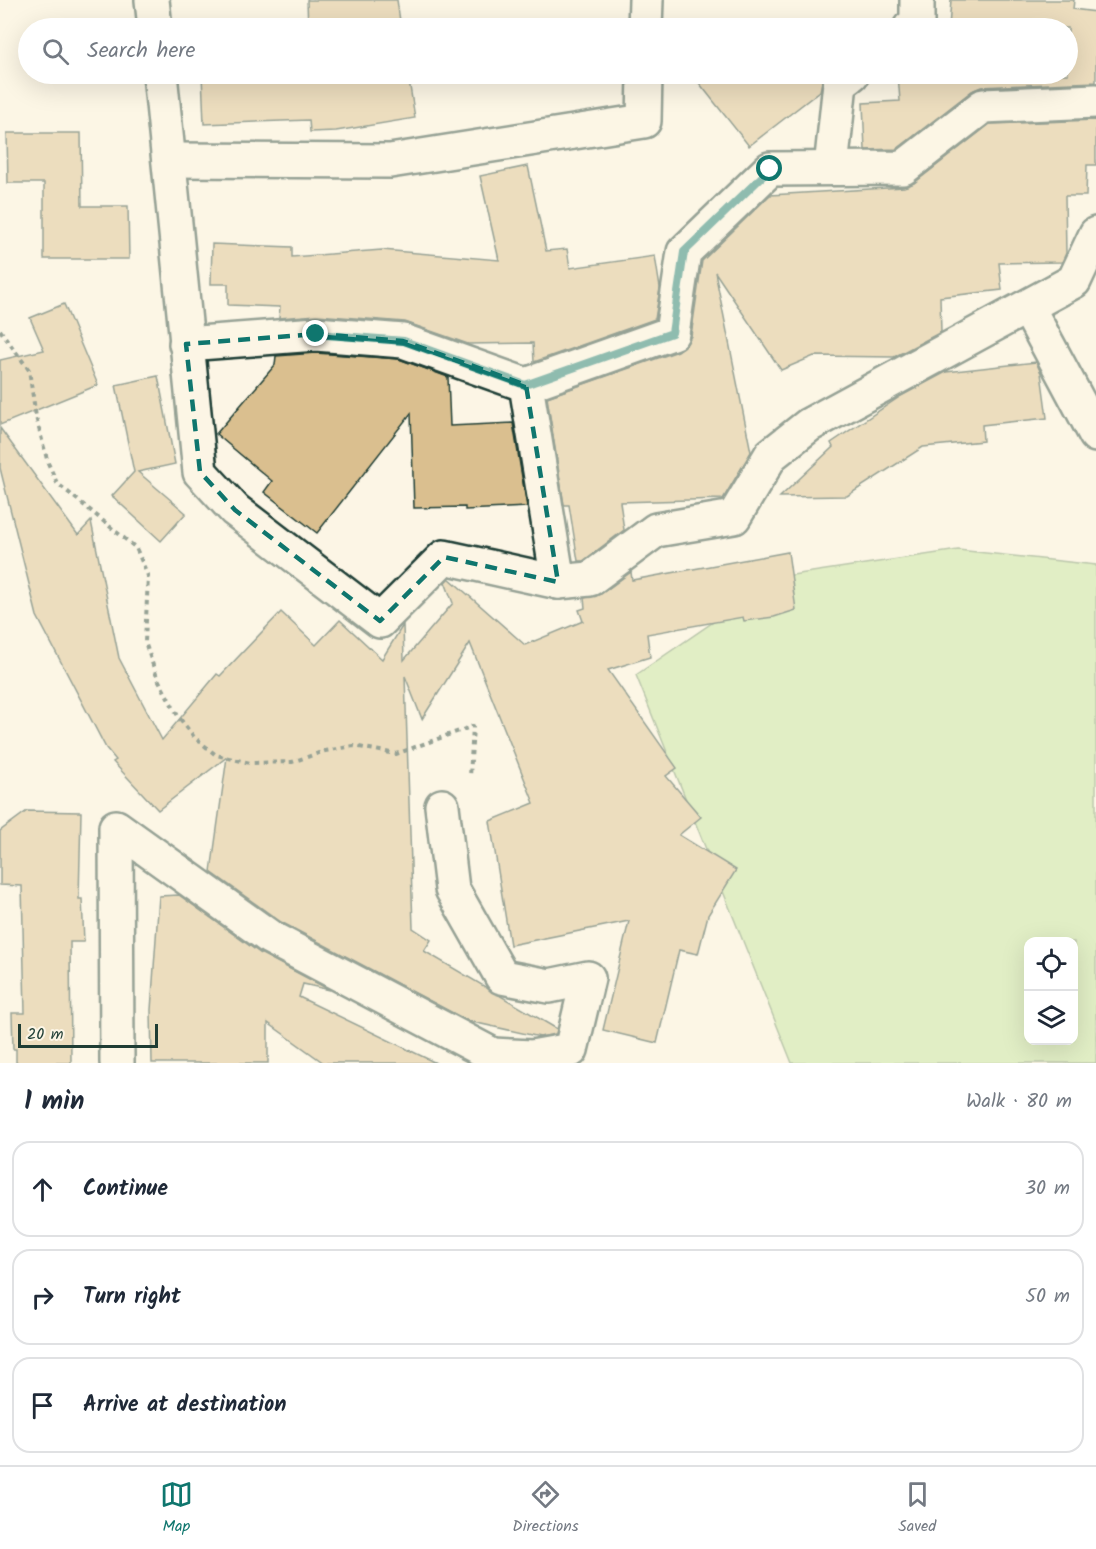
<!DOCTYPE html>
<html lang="en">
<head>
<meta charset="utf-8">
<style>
  body { margin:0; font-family:Kalam,sans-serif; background:#f6f6f7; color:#1f2937 }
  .controls { position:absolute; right:18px; bottom:18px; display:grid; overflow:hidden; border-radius:12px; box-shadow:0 6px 24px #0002 }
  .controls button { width:54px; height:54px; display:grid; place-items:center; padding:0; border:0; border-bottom:2px solid #e0e1e3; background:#fff; color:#1f2937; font:30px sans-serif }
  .scale { position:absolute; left:18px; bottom:15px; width:140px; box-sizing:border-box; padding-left:6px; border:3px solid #1f3d34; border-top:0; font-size:16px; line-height:21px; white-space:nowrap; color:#1f3d34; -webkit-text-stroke:4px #fcf5e5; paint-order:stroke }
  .stop { position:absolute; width:18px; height:18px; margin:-14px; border:4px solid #0f766e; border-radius:50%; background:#fff }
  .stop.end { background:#0f766e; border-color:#fff; box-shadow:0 2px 6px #0008 }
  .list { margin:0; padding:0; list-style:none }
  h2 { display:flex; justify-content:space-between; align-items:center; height:78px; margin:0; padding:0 24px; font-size:26px }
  h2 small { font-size:20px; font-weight:400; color:#747a83 }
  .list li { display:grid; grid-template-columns:39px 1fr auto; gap:18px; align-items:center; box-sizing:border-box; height:96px; margin:0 12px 12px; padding:0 12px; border:2px solid #e0e1e3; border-radius:18px }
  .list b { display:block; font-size:22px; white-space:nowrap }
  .list em { font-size:20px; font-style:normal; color:#747a83 }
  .icon { flex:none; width:33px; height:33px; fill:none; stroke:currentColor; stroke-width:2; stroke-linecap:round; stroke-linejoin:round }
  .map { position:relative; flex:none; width:1096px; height:1063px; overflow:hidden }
  .search { position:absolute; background:#fff; box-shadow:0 6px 24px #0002; left:18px; right:18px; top:18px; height:66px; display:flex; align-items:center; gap:15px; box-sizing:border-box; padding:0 21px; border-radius:33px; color:#747a83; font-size:22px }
  .sheet { height:402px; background:#fff }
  nav { display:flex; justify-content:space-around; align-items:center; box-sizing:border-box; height:84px; border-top:2px solid #e0e1e3; background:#fff; font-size:16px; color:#747a83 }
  nav a { display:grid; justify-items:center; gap:3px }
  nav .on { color:#0f766e }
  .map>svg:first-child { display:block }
  .green { fill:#c1e49d; stroke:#709068; stroke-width:1.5; fill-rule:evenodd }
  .building { fill:#dabf8f; stroke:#1f3d34; stroke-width:1.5 }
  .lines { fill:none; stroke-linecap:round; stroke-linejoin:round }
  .minor-casing { stroke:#1f3d34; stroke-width:38 }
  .path { stroke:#1f3d34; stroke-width:4; stroke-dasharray:4.5 4.5; stroke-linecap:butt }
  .minor { stroke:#fcf5e5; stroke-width:33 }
  .route { stroke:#0f766e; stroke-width:8 }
  .marked { fill:none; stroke:#0f766e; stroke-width:4.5; stroke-dasharray:12 8; stroke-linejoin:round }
</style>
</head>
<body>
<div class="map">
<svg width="1096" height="1063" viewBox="0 0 1096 1063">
  <rect width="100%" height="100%" fill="#fcf5e5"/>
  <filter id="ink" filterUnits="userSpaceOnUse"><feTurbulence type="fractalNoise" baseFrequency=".0167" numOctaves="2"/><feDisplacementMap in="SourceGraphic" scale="12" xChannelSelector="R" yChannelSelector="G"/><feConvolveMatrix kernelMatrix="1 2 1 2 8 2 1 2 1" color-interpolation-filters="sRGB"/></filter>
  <g filter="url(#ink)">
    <path class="green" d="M 958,550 L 1096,565 L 1096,1063 L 792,1063 L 636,675 L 779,577 ZM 1028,942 L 1074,942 L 1074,1040 L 1028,1040 Z"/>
    <g class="building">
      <path d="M 307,0 L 397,0 L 401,28 L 308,28 Z"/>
      <path d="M 951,0 L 1074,0 L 1073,9 L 1096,12 L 1096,82 L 981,87 L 972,91 L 897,149 L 865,150 L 863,103 L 900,101 L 898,74 L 1068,74 L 1068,28 L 949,28 Z"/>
      <path d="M 202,74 L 408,74 L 415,118 L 336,131 L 310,132 L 309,120 L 204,124 Z"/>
      <path d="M 692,74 L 824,74 L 820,91 L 749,146 Z"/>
      <path d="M 1096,120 L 1096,165 L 1087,165 L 1086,196 L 1065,196 L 1066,253 L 1062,262 L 999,263 L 1002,290 L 940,297 L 941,332 L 894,357 L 814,356 L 781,370 L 715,272 L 751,452 L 723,499 L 620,502 L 624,530 L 583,561 L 578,561 L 569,505 L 564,505 L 547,397 L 678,351 L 686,345 L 691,336 L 702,261 L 770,195 L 904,187 L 914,183 L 990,124 Z"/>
      <path d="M 7,133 L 81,133 L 82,206 L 128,206 L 129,259 L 44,259 L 44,183 L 8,183 Z"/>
      <path d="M 528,166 L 546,251 L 567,249 L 570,268 L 655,256 L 660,288 L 655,319 L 534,362 L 533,343 L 468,344 L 405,322 L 317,315 L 279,318 L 280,307 L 228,305 L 228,284 L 211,284 L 212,244 L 292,247 L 292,257 L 382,250 L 499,260 L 480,176 Z"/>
      <path d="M 64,304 L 98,385 L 0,425 L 0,360 L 44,350 L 30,318 Z"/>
      <path d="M 316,353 L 399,359 L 448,377 L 450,426 L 513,423 L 527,507 L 465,510 L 465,507 L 414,508 L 411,413 L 317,533 L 264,492 L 272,481 L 216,434 L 275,365 L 276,356 Z"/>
      <path d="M 1036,362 L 1041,373 L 1047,418 L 982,425 L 983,441 L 923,447 L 847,496 L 780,497 L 833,447 L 831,443 L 901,396 L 946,372 Z"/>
      <path d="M 158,376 L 175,464 L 138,472 L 186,513 L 161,541 L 112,496 L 134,472 L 116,385 Z"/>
      <path d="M 0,428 L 78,535 L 91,521 L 119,658 L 162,740 L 217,674 L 220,676 L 281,612 L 316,645 L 340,620 L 382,659 L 403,625 L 404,660 L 453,603 L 445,582 L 449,578 L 525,645 L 583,621 L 579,610 L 585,608 L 584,598 L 601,594 L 631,572 L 632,580 L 788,552 L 796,610 L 774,617 L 744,621 L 743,617 L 647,634 L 650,657 L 608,670 L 677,768 L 666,776 L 701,817 L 679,835 L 736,870 L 708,915 L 698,954 L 679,950 L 657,1043 L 603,1030 L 629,921 L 510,945 L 490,821 L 534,803 L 470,643 L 422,719 L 405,676 L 413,928 L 431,940 L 424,951 L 557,1029 L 556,1034 L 540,1037 L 468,1021 L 281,922 L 211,872 L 227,757 L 158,810 L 113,762 L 116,760 L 106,748 L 37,616 L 0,468 Z"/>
      <path d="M 27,811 L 81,812 L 79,899 L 82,899 L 84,942 L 70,942 L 71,1063 L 16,1063 L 16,1049 L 13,1049 L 12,1013 L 25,1013 L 22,886 L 0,885 L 0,831 Z"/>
      <path d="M 179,895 L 260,953 L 330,990 L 303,984 L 299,997 L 436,1063 L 324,1063 L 268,1023 L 268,1063 L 152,1063 L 151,1010 L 159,896 Z"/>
    </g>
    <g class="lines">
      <g class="minor-casing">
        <g id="minor">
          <path d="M 152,0 L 155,28"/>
          <path d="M 645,28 L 646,0"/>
          <path d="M 910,28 L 917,23 L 917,0"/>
          <path d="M 160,74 L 200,472 L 235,510 L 380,621 L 444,557 L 558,582 L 590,579 L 656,530 L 734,517 L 771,455 L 809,425 L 1074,281 L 1096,234"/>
          <path d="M 169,160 L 390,161 L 644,121 L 645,74"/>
          <path d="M 831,168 L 840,83 L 852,74"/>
          <path d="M 1028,308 L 1096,435"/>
          <path d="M 186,344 L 316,334 L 403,341 L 526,385 L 558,582"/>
          <path d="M 526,385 L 672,333 L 684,252 L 770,169 L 903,168 L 983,106 L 1096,101"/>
          <path d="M 117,1063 L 116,827 L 271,938 L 493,1055 L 532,1057 L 571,1050 L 588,978 L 549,986 L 502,977 L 452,889 L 442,806"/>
        </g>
      </g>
      <path class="path" d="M 0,330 L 29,370 L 36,417 L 48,463 L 57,483 L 136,548 L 148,576 L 145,642 L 157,677 L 178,716 L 194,737 L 216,755 L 250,763 L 292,762 L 325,751 L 354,746 L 396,754 L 473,726 L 470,777"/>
      <use href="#minor" class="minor"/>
    </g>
  </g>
  <g class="lines" filter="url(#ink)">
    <path class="route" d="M 316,334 L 404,341 L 525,385 L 672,333 L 684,252 L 770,169"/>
  </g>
  <path d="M0 0H1096V1063H0ZM 316,334 L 403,341 L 526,385 L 558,582 L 444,557 L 380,621 L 235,510 L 200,472 L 186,344 Z" fill="#fcf5e5" fill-opacity=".55" fill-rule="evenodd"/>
  <path class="marked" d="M 316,334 L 403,341 L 526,385 L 558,582 L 444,557 L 380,621 L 235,510 L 200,472 L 186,344 Z"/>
</svg>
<div class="controls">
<button><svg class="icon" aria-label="locate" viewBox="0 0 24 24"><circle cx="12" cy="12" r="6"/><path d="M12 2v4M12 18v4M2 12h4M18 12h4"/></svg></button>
<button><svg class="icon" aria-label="layers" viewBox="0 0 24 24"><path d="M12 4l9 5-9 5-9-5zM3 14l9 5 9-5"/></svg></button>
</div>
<div class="scale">20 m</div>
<div class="stop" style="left:770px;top:169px"></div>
<div class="stop end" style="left:316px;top:334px"></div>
<div class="search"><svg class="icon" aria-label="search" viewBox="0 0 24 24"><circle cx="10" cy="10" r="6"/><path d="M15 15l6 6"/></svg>Search here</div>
</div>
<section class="sheet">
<h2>1 min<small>Walk · 80 m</small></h2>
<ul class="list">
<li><svg class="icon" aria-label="ahead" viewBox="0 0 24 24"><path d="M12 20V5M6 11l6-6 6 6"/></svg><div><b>Continue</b></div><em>30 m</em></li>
<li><svg class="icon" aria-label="right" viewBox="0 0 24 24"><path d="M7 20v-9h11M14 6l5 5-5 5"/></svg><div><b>Turn right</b></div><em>50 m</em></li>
<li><svg class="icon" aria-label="arrive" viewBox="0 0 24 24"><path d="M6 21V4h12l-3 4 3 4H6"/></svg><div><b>Arrive at destination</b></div></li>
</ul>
</section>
<nav>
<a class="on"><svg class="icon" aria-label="map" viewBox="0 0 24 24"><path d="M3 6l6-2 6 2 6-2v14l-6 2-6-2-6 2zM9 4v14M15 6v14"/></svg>Map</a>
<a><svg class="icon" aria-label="directions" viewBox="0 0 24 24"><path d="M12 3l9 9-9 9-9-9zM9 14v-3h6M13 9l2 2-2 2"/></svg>Directions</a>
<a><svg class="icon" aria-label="saved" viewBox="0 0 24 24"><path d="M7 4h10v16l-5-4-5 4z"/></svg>Saved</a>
</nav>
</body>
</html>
